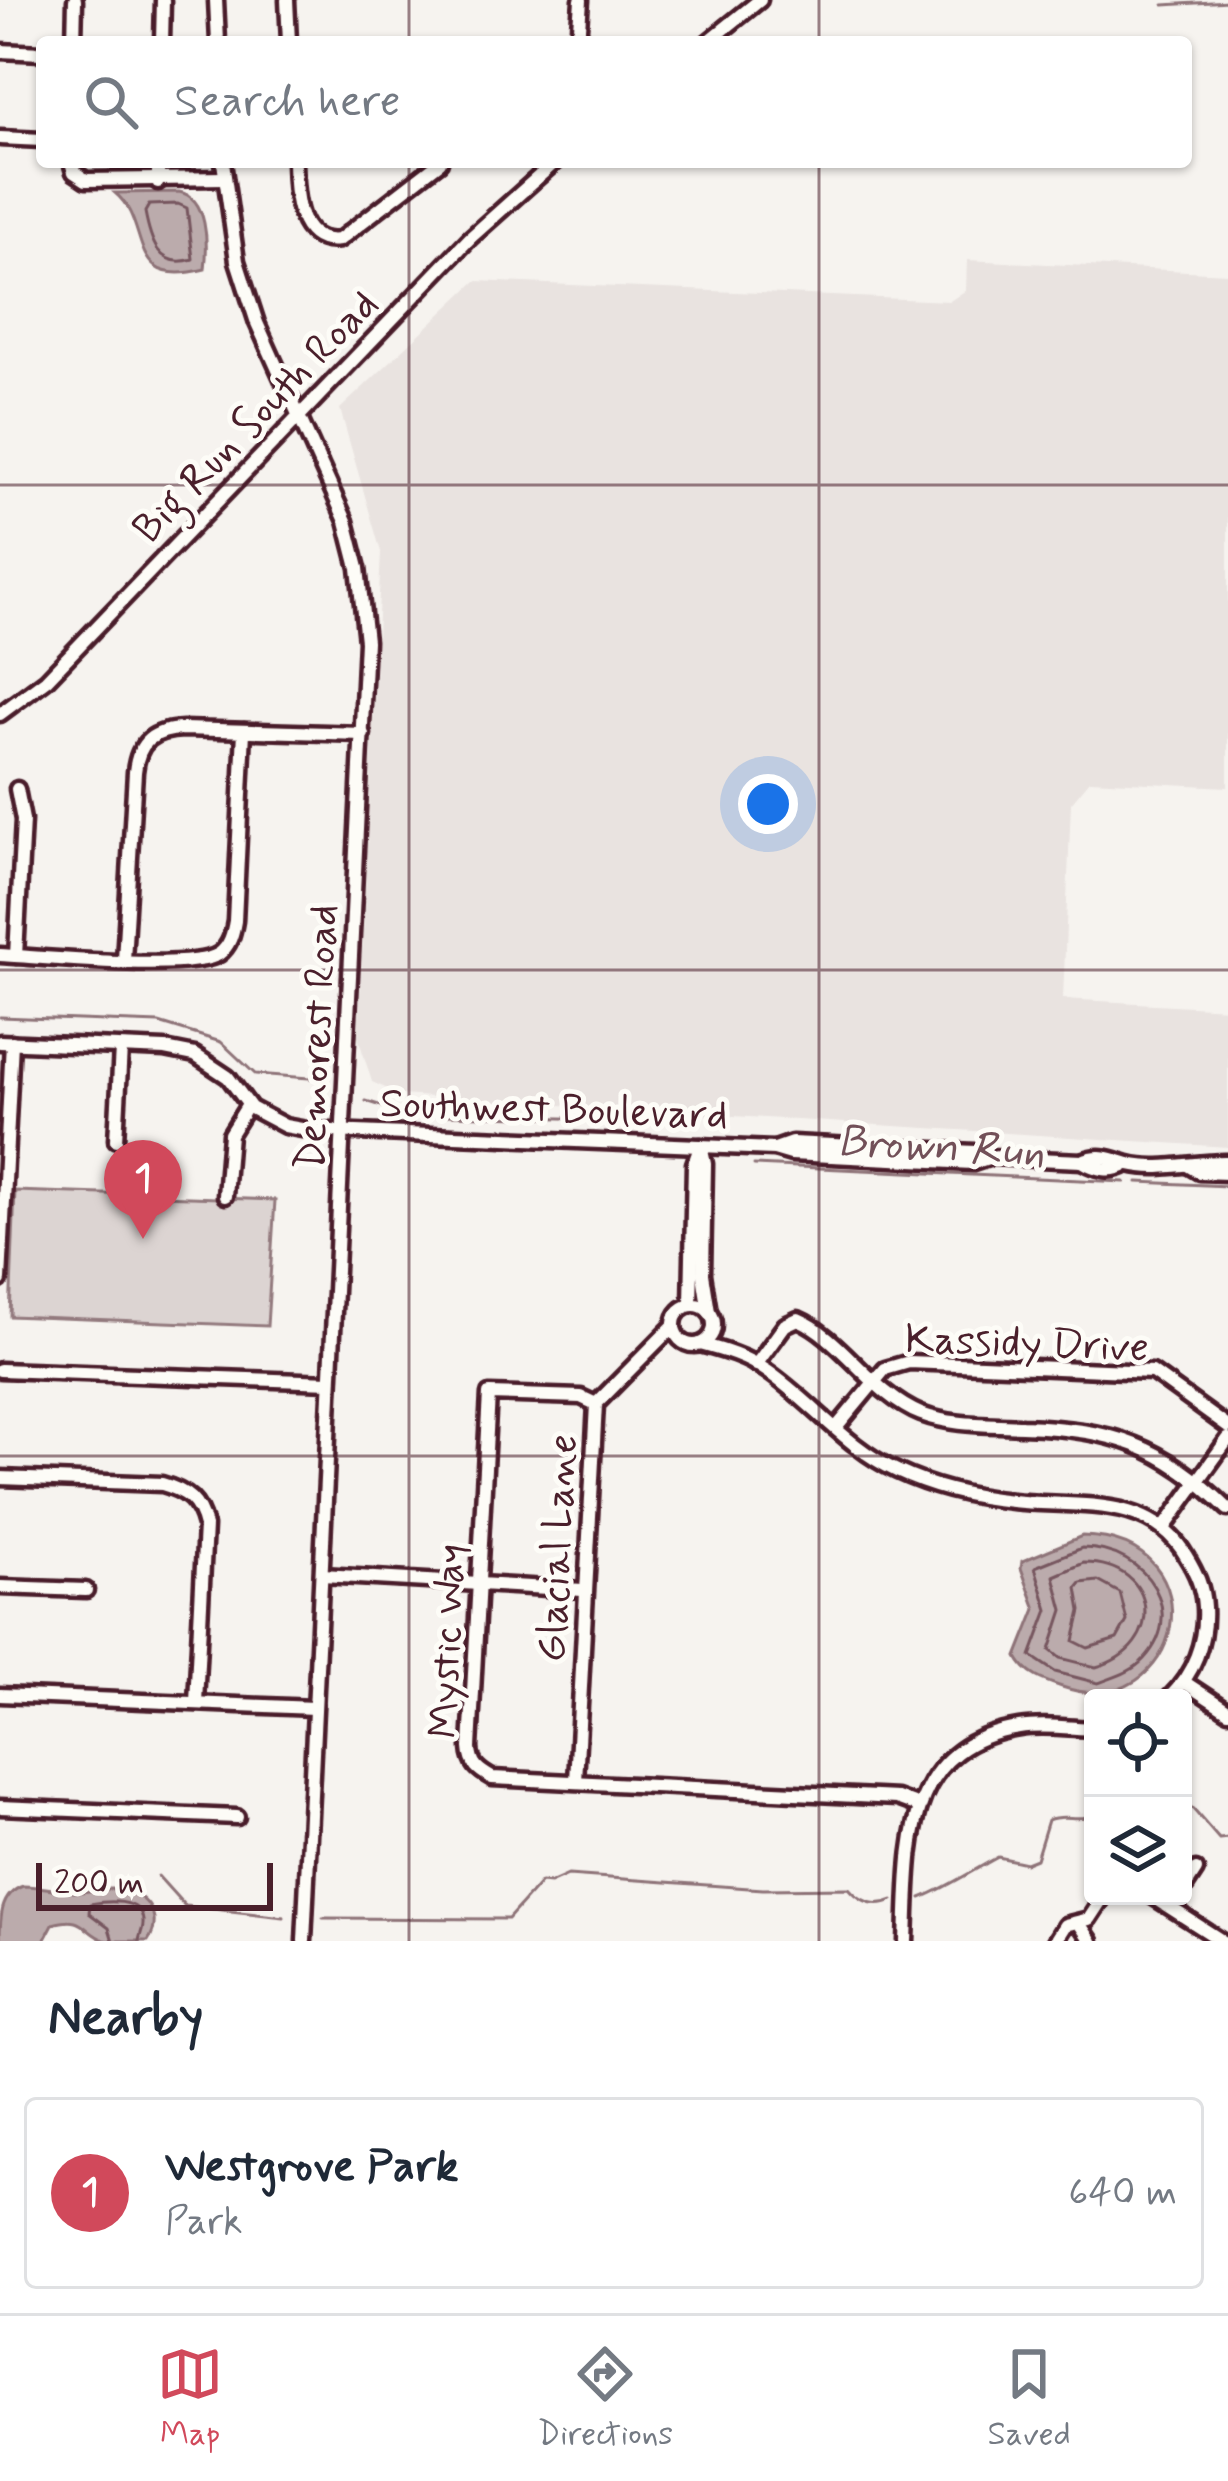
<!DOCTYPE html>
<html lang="en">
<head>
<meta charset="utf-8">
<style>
  body { margin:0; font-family:Mynerve,sans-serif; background:#f2f2f3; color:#1f2937 }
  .controls { position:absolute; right:36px; bottom:36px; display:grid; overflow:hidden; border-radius:12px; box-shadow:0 3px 9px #0004 }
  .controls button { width:108px; height:108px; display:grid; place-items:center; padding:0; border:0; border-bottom:3px solid #e0e1e3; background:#fff; color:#1f2937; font:60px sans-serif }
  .scale { position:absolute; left:36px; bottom:30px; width:237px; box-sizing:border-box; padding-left:12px; border:6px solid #4a1f2b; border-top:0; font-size:33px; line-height:42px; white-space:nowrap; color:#4a1f2b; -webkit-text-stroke:9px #fdfcf7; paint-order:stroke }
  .you { position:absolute; left:768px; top:804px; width:42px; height:42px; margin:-30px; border:9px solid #fff; border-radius:50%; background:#1a73e8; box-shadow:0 0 0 18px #1a73e833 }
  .badge { display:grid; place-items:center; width:78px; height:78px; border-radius:50%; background:#d1495b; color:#fff; font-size:39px; font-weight:700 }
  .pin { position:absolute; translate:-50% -99px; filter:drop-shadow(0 3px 6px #0008) }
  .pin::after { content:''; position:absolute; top:63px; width:42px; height:36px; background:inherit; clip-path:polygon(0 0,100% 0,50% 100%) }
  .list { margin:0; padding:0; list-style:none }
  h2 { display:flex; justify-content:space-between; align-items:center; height:156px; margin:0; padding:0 48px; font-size:51px }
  h2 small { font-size:39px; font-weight:400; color:#747a83 }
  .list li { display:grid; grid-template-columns:78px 1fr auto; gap:36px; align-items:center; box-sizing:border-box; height:192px; margin:0 24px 24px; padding:0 24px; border:3px solid #e0e1e3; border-radius:12px }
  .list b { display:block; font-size:45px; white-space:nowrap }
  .list p { margin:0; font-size:39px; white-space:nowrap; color:#747a83 }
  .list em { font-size:39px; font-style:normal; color:#747a83 }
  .icon { flex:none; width:66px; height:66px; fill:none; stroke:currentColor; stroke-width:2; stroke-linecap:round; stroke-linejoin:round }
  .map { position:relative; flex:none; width:1228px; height:1941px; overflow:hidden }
  .search { position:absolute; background:#fff; box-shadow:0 3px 9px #0004; left:36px; right:36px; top:36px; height:132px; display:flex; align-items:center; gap:30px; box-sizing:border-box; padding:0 42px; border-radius:12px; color:#747a83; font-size:45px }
  .sheet { height:372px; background:#fff }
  nav { display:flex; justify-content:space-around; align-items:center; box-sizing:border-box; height:168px; border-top:3px solid #e0e1e3; background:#fff; font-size:33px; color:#747a83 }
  nav a { display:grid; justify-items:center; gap:6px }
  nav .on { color:#d1495b }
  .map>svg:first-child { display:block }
  .built { fill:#e9e3e0 }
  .green { fill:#dcd4d2; stroke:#937a7e; stroke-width:3 }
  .water { fill:#bbabac; stroke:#8e7378; stroke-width:3 }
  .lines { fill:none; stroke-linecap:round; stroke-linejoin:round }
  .shore { stroke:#77575f; stroke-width:3 }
  .stream { stroke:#8e7378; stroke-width:3 }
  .minor-casing { stroke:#4a1f2b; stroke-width:21 }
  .minor { stroke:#fdfcf7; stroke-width:12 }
  .grid { fill:none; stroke:#4a1f2b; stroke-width:3; stroke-opacity:0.55 }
  .labels { text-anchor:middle; stroke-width:10; stroke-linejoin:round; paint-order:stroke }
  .street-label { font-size:42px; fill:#4a1f2b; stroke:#fdfcf7 }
  .water-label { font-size:45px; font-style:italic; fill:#725058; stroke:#fdfcf7 }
</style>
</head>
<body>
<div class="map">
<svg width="1228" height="1941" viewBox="0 0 1228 1941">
  <rect width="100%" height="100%" fill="#f6f3ef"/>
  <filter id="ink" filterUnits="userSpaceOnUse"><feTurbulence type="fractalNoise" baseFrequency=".00833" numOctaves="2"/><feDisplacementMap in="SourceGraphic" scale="24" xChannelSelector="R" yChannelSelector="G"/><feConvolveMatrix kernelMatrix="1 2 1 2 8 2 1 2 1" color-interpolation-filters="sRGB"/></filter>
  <g filter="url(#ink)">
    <path class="built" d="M 967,260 L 1228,273 L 1228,787 L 1090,780 L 1071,803 L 1063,999 L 1228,1008 L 1228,1147 L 401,1095 L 372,1082 L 358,1037 L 381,552 L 340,409 L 476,281 L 950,301 L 966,290 Z"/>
    <path class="green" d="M 15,1191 L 275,1200 L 267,1326 L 10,1316 Z"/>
    <g class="water">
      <path d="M 179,192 C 208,197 208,244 205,269 C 123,290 153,224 115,193 Z"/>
      <path d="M 1082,1536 C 1224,1539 1182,1727 1062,1687 C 1044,1681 1026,1675 1017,1657 L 1036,1609 L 1021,1568 L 1022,1561 Z"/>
      <path d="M 23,1886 C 40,1886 56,1890 73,1892 C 86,1893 99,1888 113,1889 C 142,1889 166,1914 148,1941 C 136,1941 118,1941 107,1941 C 82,1933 86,1914 53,1924 L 44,1941 L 0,1941 C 0,1919 0,1894 23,1886 Z"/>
    </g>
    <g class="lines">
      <g class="shore">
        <path d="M 178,204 L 187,208 L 193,259 C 158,270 150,239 145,212 L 149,205 Z"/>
        <path d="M 1082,1548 C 1147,1548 1191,1615 1140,1663 C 1129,1673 1112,1678 1098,1683 L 1055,1672 L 1031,1656 L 1048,1610 L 1035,1567 Z"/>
        <path d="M 1084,1563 C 1159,1563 1167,1647 1096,1667 L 1060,1658 L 1050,1650 L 1063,1610 L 1054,1576 Z"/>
        <path d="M 1098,1581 L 1120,1593 L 1127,1621 L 1117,1639 L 1088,1648 L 1074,1641 L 1081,1611 L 1077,1588 L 1081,1583 Z"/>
        <path d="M 113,1941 L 109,1928 L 89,1913 L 90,1904 C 106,1901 141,1897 143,1921 C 144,1928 140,1934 139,1941"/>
      </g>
      <g class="stream">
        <path d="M 1164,5 L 1228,1"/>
        <path d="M 0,1017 L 159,1023 L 221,1042 L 255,1074 L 323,1079"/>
        <path d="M 366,1101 L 407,1114 L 675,1121"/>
        <path d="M 754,1165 L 1125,1182"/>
        <path d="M 1138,1182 L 1228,1186"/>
        <path d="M 1183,1807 L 1192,1808 L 1219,1839 L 1228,1838"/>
        <path d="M 158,1876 L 185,1906 L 284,1917"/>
        <path d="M 921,1898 C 948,1887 972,1871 998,1857 L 1026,1863 L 1036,1859 L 1048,1820 C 1063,1813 1078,1822 1093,1815"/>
        <path d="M 323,1918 L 508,1919 L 541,1882 L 550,1883 L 568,1875 L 763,1889 L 849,1888 C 861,1902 875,1908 893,1900"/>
      </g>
      <g class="minor-casing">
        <g id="minor">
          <path d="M 216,0 L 218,42"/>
          <path d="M 287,0 L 289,42"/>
          <path d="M 74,42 L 75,0"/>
          <path d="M 162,42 L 163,0"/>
          <path d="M 578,42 L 581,0"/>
          <path d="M 708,42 L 760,0"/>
          <path d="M 0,51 L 42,53"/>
          <path d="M 0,138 L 42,140"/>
          <path d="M 71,162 L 74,172 L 86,180 L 224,178"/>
          <path d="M 223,162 L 237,261 L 257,323 L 346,521 L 358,568 L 366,641 L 304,1941"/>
          <path d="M 294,162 C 295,192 296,246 339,240 L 440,162"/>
          <path d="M 158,182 L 158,162"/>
          <path d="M 0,714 L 46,680 L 470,238 L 555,162"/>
          <path d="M 0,955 C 40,957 192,972 219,954 C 230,946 233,933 235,921 L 244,731"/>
          <path d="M 16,956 L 23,820 L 17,789"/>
          <path d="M 124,960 L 135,772 C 138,741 154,730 183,729 L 363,734"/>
          <path d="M 0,1042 L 165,1049 L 195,1055 L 228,1077 L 251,1108 L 285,1126 L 307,1130 L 774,1149 L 791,1154 L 973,1163 L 991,1157"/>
          <path d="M 116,1140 L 121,1048"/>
          <path d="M 701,1146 L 705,1164 L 703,1274 L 709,1312"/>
          <path d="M 775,1149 L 792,1143 L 975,1152 L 991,1157 L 1082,1161 C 1101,1153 1112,1159 1129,1164 C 1161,1172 1196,1161 1228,1162"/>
          <path d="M 1082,1161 C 1096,1170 1113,1173 1127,1164"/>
          <path d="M 1189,1166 L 1199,1172 L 1228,1173"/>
          <path d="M 225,1196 L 230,1134 L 248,1105"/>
          <path d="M 0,1280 L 12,1042"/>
          <path d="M 691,1305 L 694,1164 L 700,1147"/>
          <circle cx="694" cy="1325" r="20"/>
          <path d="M 700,1344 C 723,1350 747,1357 767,1371 C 812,1402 847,1448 897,1471 C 935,1489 971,1497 1012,1501 C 1073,1508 1150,1493 1186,1556 C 1196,1572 1203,1587 1204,1607 C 1206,1641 1194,1674 1169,1698"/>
          <path d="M 756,1365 L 785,1325 L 798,1319 C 841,1337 873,1395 921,1414 C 953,1426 989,1424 1022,1426 C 1112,1429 1163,1445 1228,1509"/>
          <path d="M 0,1370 L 330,1382"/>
          <path d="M 596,1404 L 581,1397 L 489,1394 L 470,1748 C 471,1765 478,1770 492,1778 L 897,1798 L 919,1806"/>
          <path d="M 836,1428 L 885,1369 L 909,1362 L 1152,1372 L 1228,1427"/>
          <path d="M 0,1478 L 162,1484 C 187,1491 199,1501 205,1526 L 196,1702"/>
          <path d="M 1164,1528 L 1228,1439"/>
          <path d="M 322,1575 L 583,1590"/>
          <path d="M 0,1587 L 86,1590"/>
          <path d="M 1184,1682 L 1228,1711"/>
          <path d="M 0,1695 L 314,1708"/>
          <path d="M 576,1781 L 596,1404 L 674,1325"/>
          <path d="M 0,1807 L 237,1817"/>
          <path d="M 1183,1890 L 1196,1870"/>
          <path d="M 1152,1896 L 1222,1941"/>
          <path d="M 1079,1923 L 1091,1941"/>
          <path d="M 906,1941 C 910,1849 902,1746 1019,1728 C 1043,1724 1069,1728 1093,1729"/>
          <path d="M 1055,1941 L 1065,1925 L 1089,1919 L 1104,1896"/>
        </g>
      </g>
      <use href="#minor" class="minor"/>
    </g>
  </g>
  <path class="grid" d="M 409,0 L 409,42M 819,0 L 819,42M 409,162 L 409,1941M 819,162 L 819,1941M 0,485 L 1228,485M 0,970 L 1228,970M 0,1456 L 1228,1456"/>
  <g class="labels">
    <g class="street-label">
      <text transform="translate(254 415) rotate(-46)" y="15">Big Run South Road</text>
      <text transform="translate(315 1037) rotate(-87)" y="15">Demorest Road</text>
      <text transform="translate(554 1107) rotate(2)" y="15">Southwest Boulevard</text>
      <text transform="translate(1027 1341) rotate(2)" y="15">Kassidy Drive</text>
      <text transform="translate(555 1548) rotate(-87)" y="15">Glacial Lane</text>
      <text transform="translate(445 1641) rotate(-88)" y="15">Mystic Way</text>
    </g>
    <g class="water-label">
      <text transform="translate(941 1144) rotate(3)" y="16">Brown Run</text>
    </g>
  </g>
</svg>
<div class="controls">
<button><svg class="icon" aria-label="locate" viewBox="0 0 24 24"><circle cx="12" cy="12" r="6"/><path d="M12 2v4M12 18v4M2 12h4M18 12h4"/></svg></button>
<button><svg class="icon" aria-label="layers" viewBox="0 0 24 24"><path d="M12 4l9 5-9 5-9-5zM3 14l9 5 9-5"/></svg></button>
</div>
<div class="scale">200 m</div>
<div class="you"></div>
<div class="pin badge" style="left:143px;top:1239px">1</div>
<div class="search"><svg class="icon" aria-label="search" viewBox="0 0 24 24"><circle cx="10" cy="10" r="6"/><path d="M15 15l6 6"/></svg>Search here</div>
</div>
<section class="sheet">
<h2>Nearby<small></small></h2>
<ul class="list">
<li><span class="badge">1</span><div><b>Westgrove Park</b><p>Park</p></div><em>640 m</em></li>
</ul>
</section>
<nav>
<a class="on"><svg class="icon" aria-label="map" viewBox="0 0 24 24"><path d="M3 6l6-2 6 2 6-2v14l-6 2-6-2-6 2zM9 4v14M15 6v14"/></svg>Map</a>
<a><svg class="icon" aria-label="directions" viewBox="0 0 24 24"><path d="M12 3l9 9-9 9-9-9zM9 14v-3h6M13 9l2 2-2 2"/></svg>Directions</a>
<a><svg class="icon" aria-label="saved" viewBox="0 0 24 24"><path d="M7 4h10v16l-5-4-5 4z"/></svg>Saved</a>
</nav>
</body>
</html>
